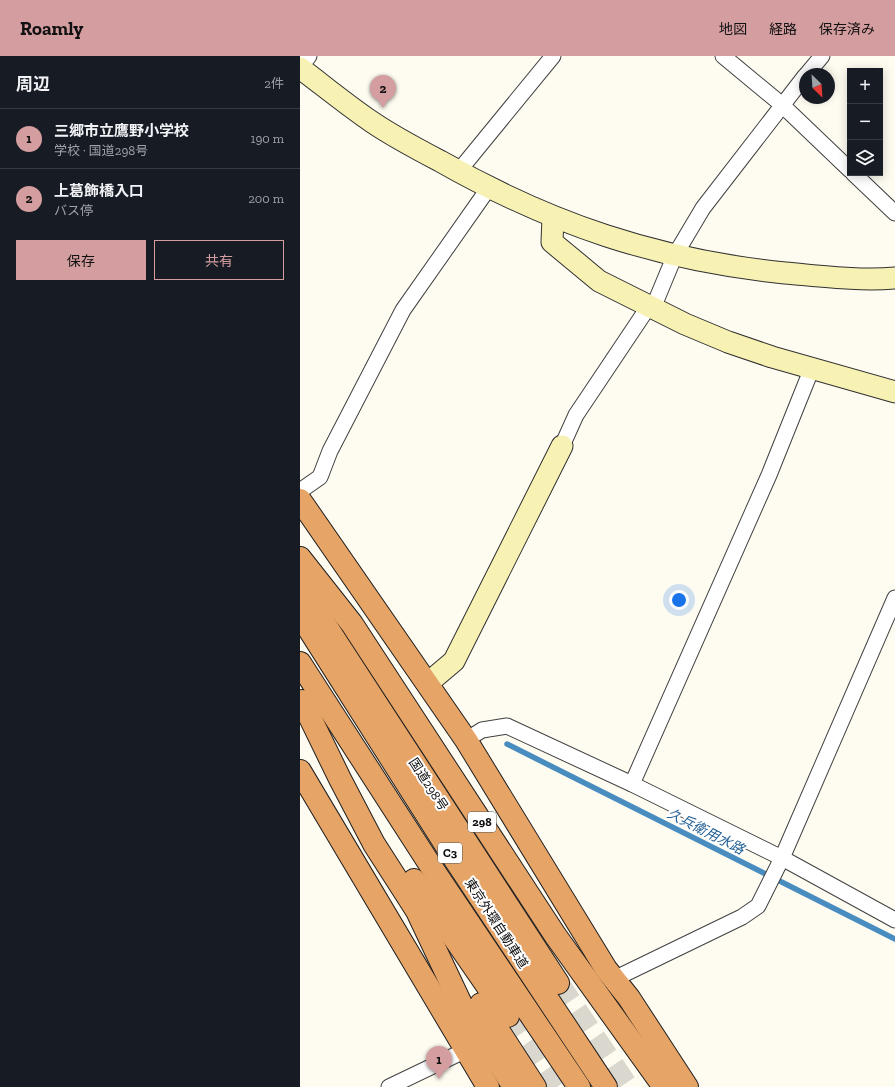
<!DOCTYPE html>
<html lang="ja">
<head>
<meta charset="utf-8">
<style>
  body { margin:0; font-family:"Zilla Slab","Noto Sans JP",serif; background:#20242c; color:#f1f3f6 }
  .controls { position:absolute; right:12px; top:12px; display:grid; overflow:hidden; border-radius:0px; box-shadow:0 2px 10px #0003 }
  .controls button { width:36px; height:36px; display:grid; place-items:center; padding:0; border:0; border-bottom:1px solid #363941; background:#171b24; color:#f1f3f6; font:20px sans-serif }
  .compass { position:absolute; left:499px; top:12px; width:36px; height:36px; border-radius:50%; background:#171b24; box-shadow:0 2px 10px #0003; rotate:155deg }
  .you { position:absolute; left:379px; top:544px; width:14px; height:14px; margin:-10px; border:3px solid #fff; border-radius:50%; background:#1a73e8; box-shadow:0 0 0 6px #1a73e833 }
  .badge { display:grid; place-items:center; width:26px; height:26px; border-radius:50%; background:#d49da0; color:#111; font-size:13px; font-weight:700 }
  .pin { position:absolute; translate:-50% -33px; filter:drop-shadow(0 1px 2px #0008) }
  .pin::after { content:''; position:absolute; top:21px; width:14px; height:12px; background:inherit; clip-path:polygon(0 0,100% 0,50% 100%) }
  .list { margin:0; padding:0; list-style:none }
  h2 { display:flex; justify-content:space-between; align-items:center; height:52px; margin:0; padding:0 16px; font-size:17px }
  h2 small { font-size:13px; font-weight:400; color:#9ea1a6 }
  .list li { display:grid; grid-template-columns:26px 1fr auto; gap:12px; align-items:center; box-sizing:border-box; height:60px; padding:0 16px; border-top:1px solid #363941 }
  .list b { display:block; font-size:15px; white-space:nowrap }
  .list p { margin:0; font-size:13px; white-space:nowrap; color:#9ea1a6 }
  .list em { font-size:13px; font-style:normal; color:#9ea1a6 }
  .actions { display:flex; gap:8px; padding:12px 16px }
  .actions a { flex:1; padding:9px 0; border:1px solid #d49da0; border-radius:0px; text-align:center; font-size:14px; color:#d49da0 }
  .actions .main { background:#d49da0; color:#111 }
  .icon { flex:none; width:22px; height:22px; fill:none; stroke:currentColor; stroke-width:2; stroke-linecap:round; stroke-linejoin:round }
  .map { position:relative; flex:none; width:595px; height:1031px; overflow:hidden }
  header { display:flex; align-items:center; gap:24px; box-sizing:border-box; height:56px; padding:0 20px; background:#d49da0; color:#111 }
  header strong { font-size:19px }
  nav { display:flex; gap:22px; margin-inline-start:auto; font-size:14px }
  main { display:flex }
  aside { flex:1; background:#171b24 }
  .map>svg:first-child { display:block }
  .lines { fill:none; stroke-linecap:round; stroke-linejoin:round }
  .stream { stroke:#498dc0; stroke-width:5.5 }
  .highway-tunnel { stroke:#dad7cf; stroke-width:22; stroke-dasharray:22 11; stroke-linecap:butt }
  .street-casing { stroke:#414141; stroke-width:17 }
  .secondary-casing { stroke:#303030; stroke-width:23 }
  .highway-casing { stroke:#1f1f1f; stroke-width:24 }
  .street { stroke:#fff; stroke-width:15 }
  .secondary { stroke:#f7f1b3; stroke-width:21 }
  .highway { stroke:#e6a467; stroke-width:22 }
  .labels { text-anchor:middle; stroke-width:4; stroke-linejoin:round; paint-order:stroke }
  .shield { fill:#fff; stroke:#565656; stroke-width:1 }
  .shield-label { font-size:12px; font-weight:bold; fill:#0e0e0e }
  .street-label { font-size:13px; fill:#0e0e0e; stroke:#fff }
  .water-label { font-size:14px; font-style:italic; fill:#246094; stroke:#fff }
</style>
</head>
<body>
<header>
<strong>Roamly</strong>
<nav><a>地図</a><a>経路</a><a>保存済み</a></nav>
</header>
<main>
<aside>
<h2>周辺<small>2件</small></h2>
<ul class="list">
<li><span class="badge">1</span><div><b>三郷市立鷹野小学校</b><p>学校 · 国道298号</p></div><em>190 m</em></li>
<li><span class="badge">2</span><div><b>上葛飾橋入口</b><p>バス停</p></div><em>200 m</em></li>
</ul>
<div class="actions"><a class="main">保存</a><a>共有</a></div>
</aside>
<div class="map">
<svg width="595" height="1031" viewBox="0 0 595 1031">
  <rect width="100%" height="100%" fill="#fefbf1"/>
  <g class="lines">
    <path class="stream" d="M 207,688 L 595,883"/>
    <g class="highway-tunnel">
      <path d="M 258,927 L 328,1031"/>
      <path d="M 208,960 L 257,1031"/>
    </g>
    <g class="street-casing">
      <g id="street">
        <path d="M 423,0 L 481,48 L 550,114"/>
        <path d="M 0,12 L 9,0"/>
        <path d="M 507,18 L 522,0"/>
        <path d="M 158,116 L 253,0"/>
        <path d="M 553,117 L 595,157"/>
        <path d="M 353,252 L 375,199 L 403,152 L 505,20"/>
        <path d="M 262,390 L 276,359 L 349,250"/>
        <path d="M 0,435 L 20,421 L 30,395 L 103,254 L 188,133"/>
        <path d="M 166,684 L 182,674 L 207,670 L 332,728 L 482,802 L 595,864"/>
        <path d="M 332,728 L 469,419 L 512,312"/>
        <path d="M 314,923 L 442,861 L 458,850 L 482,802 L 595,542"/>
        <path d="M 89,1031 L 164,995"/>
      </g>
    </g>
    <g class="secondary-casing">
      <g id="secondary">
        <path d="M 0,12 C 24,30 47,49 72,66 C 94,81 117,93 140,105 C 251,168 357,204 485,217 C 521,220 559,225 595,222"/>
        <path d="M 253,161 L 252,186 L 299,225 L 385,268 L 428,286 L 472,301 L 595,336"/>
        <path d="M 128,627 L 154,605 L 262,390"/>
      </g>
    </g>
    <g class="highway-casing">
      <g id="highway">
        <path d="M 0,444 L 166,684 L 306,913 L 329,942 L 387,1031"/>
        <path d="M 0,502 L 52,568 L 255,879 L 364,1031"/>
        <path d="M 0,530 L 258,927"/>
        <path d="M 0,559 L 156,805 L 306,1031"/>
        <path d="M 0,607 L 136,818 L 279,1031"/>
        <path d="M 2,645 L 40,723 L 74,788 L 117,855 L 161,948 L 214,1031"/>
        <path d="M 0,715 L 188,1031"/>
        <path d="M 114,824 L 208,960"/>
        <path d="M 181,948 L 235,1031"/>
      </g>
    </g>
    <use href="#street" class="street"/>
    <use href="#secondary" class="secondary"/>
    <use href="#highway" class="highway"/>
  </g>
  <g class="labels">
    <g class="shield">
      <rect x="168" y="756" width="28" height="20" rx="3"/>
      <rect x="138" y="787" width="24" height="20" rx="3"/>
    </g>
    <g class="shield-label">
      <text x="182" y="770">298</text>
      <text x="150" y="801">C3</text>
    </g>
    <g class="street-label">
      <text transform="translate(129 728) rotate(57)" y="5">国道298号</text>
      <text transform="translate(197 867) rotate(57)" y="5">東京外環自動車道</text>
    </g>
    <g class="water-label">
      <text transform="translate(406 775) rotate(27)" y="5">久兵衛用水路</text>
    </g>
  </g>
</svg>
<div class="controls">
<button>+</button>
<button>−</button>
<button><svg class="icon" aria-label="layers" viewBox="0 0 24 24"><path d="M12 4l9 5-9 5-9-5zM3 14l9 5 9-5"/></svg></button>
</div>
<svg class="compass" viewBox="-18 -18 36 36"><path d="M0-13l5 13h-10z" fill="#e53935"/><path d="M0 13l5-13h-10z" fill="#9ea1a6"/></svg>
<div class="you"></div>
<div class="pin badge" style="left:139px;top:1023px">1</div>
<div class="pin badge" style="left:83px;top:52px">2</div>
</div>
</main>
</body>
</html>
